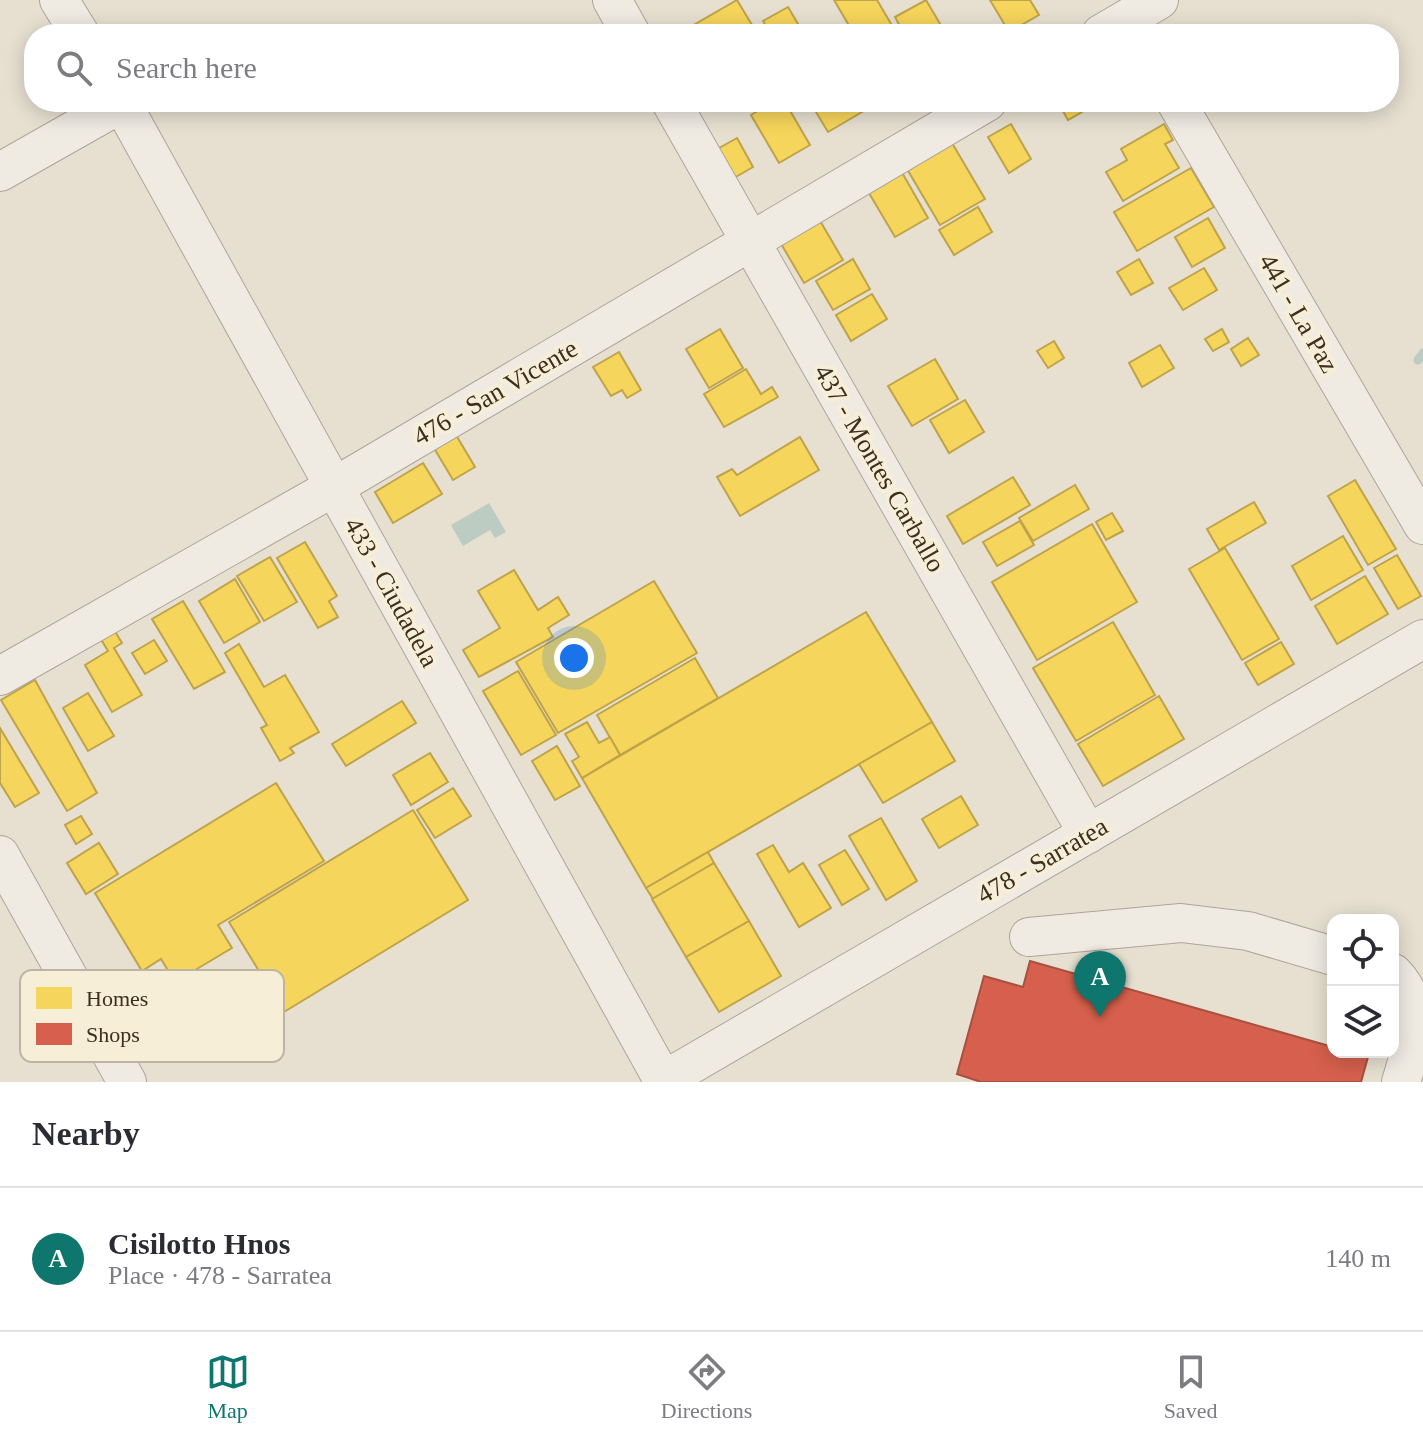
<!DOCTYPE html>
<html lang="en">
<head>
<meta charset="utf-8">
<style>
  body { margin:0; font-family:"Times New Roman",serif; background:#f2f2f3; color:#2b2b33 }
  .controls { position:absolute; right:24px; bottom:24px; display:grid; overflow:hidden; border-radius:16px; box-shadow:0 4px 20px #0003 }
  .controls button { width:72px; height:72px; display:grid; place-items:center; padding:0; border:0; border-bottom:2px solid #e1e1e2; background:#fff; color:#2b2b33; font:40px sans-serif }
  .you { position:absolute; left:574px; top:658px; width:28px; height:28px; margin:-20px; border:6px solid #fff; border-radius:50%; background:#1a73e8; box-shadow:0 0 0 12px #1a73e833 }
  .badge { display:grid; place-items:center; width:52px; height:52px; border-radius:50%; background:#0f766e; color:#fff; font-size:26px; font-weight:700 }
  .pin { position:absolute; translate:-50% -66px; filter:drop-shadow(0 2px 4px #0008) }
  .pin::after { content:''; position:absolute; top:42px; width:28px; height:24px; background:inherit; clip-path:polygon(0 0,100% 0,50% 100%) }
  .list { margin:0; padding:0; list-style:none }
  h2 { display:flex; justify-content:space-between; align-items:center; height:104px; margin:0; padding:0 32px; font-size:34px }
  h2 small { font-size:26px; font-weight:400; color:#7c7c81 }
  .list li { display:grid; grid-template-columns:52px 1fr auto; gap:24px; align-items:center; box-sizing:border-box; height:144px; padding:0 32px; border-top:2px solid #e1e1e2 }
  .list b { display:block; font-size:30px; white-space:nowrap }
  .list p { margin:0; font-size:26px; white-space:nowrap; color:#7c7c81 }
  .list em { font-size:26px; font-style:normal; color:#7c7c81 }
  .icon { flex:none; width:44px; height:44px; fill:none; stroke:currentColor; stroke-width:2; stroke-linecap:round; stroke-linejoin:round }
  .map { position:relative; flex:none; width:1423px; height:1082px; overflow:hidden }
  .search { position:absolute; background:#fff; box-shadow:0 4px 20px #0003; left:24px; right:24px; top:24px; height:88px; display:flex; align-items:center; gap:20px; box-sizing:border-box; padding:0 28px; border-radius:32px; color:#7c7c81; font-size:30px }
  .sheet { height:248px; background:#fff }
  nav { display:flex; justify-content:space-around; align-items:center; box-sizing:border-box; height:112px; border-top:2px solid #e1e1e2; background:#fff; font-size:22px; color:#7c7c81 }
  nav a { display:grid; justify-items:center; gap:4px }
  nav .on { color:#0f766e }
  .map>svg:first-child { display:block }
  .water { fill:#bcccc2 }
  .homes { fill:#f6d55c; stroke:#bea34a; stroke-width:2 }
  .shops { fill:#d6604d; stroke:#a85140; stroke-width:2 }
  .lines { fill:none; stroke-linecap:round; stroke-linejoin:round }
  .stream { stroke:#bcccc2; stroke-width:9 }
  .minor-casing { stroke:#ada599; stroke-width:40 }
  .minor { stroke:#efebe3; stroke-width:38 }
  .labels { text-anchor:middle; stroke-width:8; stroke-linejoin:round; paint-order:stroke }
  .street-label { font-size:26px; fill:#3d2e20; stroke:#f7eed8 }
  .key { fill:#f7eed8; stroke:#bfb4a1; stroke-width:2 }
  .key-label { font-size:22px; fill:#3d2e20 }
</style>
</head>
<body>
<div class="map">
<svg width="1423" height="1082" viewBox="0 0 1423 1082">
  <rect width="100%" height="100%" fill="#e7e0d1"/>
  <path class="water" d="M 489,503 L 506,532 L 495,538 L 490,530 L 463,546 L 451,525 Z"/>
  <g class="homes">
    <path d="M 737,0 L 752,25 L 737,34 L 678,34 Z"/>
    <path d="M 834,0 L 877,0 L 897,34 L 854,34 Z"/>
    <path d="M 926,0 L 946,34 L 904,34 L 895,17 Z"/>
    <path d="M 990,0 L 1030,0 L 1039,15 L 1009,32 Z"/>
    <path d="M 788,7 L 804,34 L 771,34 L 763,21 Z"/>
    <path d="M 772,102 L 785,102 L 810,145 L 779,163 L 751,115 Z"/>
    <path d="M 810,102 L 879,102 L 828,132 Z"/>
    <path d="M 1058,102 L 1099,102 L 1068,120 Z"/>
    <path d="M 1011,124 L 1031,159 L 1009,173 L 988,137 Z"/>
    <path d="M 1164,124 L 1173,140 L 1165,144 L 1179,168 L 1123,201 L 1106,172 L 1127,160 L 1121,149 Z"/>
    <path d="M 737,138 L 753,167 L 729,181 L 712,152 Z"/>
    <path d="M 952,143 L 985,199 L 940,225 L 907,169 Z"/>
    <path d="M 1191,168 L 1214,207 L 1137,251 L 1114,212 Z"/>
    <path d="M 900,169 L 928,218 L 895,237 L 866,188 Z"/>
    <path d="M 978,207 L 992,232 L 954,255 L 939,230 Z"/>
    <path d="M 1208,218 L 1225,248 L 1192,267 L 1175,237 Z"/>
    <path d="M 819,219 L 843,260 L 804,283 L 780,242 Z"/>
    <path d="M 853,259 L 870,289 L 833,310 L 816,281 Z"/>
    <path d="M 1139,259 L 1153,283 L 1131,295 L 1117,272 Z"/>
    <path d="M 1204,268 L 1217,290 L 1183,310 L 1169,288 Z"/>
    <path d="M 872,294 L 887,319 L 851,341 L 836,315 Z"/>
    <path d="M 720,329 L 743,368 L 709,388 L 686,349 Z"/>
    <path d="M 1222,329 L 1229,342 L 1213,351 L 1205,339 Z"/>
    <path d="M 1248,338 L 1259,355 L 1241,366 L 1231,349 Z"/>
    <path d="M 1054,341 L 1064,358 L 1048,368 L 1037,351 Z"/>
    <path d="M 1160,345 L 1174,368 L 1142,387 L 1129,363 Z"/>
    <path d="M 619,352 L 641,390 L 627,398 L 622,390 L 611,396 L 593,367 Z"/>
    <path d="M 935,359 L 958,399 L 912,426 L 888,386 Z"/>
    <path d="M 746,369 L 761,394 L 772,387 L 778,397 L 724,427 L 704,394 Z"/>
    <path d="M 965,400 L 984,432 L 949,453 L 930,420 Z"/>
    <path d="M 456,435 L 475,467 L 453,480 L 434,448 Z"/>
    <path d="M 800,437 L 819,470 L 740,516 L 717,477 L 732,469 L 737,475 Z"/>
    <path d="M 423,463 L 442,494 L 393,523 L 375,492 Z"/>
    <path d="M 1013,477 L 1030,505 L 963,544 L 947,516 Z"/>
    <path d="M 1355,480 L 1396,549 L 1368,565 L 1328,496 Z"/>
    <path d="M 1075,485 L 1089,509 L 1033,541 L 1019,518 Z"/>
    <path d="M 1254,502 L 1266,523 L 1219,550 L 1207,529 Z"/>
    <path d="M 1112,513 L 1123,531 L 1106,540 L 1096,522 Z"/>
    <path d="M 1020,521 L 1034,545 L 997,566 L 983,542 Z"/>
    <path d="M 1092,524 L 1137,602 L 1037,660 L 992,582 Z"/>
    <path d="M 1343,536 L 1363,570 L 1311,600 L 1292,566 Z"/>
    <path d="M 305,542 L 337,596 L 329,601 L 338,617 L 318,628 L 277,558 Z"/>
    <path d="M 1225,548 L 1279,639 L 1242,660 L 1189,569 Z"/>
    <path d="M 1397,555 L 1421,596 L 1398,609 L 1374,568 Z"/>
    <path d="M 270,557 L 297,602 L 264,621 L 237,576 Z"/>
    <path d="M 514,570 L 538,610 L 558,597 L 569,615 L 548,628 L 553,637 L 479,677 L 463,650 L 500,628 L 478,591 Z"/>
    <path d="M 1365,576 L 1388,614 L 1337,644 L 1315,606 Z"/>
    <path d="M 235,579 L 260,622 L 224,643 L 199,601 Z"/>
    <path d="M 654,581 L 697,653 L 558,733 L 516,662 Z"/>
    <path d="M 183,601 L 225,672 L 194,689 L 152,619 Z"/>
    <path d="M 866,612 L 932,722 L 646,888 L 582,778 Z"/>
    <path d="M 1113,622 L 1155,695 L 1076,741 L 1033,668 Z"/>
    <path d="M 113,628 L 122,643 L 114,648 L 142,695 L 112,712 L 85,665 L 108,651 L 99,636 Z"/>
    <path d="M 154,640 L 167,661 L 145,674 L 132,653 Z"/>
    <path d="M 1281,642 L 1294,664 L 1258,685 L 1245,663 Z"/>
    <path d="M 239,644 L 264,687 L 285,675 L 319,732 L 290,748 L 294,753 L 280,761 L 261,728 L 267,725 L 225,653 Z"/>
    <path d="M 695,658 L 718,698 L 620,755 L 597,715 Z"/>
    <path d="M 518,671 L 556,735 L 521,755 L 483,691 Z"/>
    <path d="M 35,680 L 97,793 L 67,811 L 1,700 Z"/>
    <path d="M 88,693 L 114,736 L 88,751 L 63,708 Z"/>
    <path d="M 1159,696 L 1184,739 L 1103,786 L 1078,744 Z"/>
    <path d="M 402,701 L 416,723 L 346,766 L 332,744 Z"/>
    <path d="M 587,722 L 599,743 L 610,737 L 620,755 L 582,778 L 572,761 L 579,757 L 565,734 Z"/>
    <path d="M 932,722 L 955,761 L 883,803 L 859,764 Z"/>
    <path d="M 0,728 L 39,793 L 15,807 L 0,783 Z"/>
    <path d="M 557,746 L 580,786 L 555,800 L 532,761 Z"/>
    <path d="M 430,753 L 448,782 L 411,805 L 393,775 Z"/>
    <path d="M 276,783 L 324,861 L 218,925 L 232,948 L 175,982 L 161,959 L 142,971 L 95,893 Z"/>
    <path d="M 453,788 L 471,816 L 435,838 L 417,810 Z"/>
    <path d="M 961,796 L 978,825 L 939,848 L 922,819 Z"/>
    <path d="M 413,810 L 468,900 L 284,1012 L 229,922 Z"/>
    <path d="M 81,816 L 92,834 L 76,844 L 65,825 Z"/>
    <path d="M 881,818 L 917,881 L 886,900 L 849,836 Z"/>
    <path d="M 99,843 L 118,874 L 86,894 L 67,863 Z"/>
    <path d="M 773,845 L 789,872 L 803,863 L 831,908 L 799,927 L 757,854 Z"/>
    <path d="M 845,850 L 869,889 L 842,905 L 819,865 Z"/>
    <path d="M 708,852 L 714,863 L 653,899 L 646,888 Z"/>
    <path d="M 714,863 L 749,921 L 686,957 L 652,899 Z"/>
    <path d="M 749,921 L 781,976 L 719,1012 L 686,957 Z"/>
  </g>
  <path class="shops" d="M 1030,961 L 1333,1047 L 1333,1052 L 1368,1057 L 1361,1082 L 981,1082 L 957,1074 L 984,976 L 1023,987 Z"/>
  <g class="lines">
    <path class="stream" d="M 1418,360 L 1423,353"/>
    <g class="minor-casing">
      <g id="minor">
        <path d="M 59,0 L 80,34"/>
        <path d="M 612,0 L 631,34"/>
        <path d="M 1101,34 L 1159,0"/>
        <path d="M 121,102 L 664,1082"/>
        <path d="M 671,102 L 1088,834"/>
        <path d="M 1176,102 L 1423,525"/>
        <path d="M 0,172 L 122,103"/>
        <path d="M 0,676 L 334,487 L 987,102"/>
        <path d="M 0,855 L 127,1082"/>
        <path d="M 1029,937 L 1181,923 L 1248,931 L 1333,956"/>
        <path d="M 1393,973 C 1423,1003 1414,1041 1401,1082"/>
        <path d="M 661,1082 L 1423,639"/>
      </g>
    </g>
    <use href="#minor" class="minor"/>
  </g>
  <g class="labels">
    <g class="street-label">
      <text transform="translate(1299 313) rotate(60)" y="9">441 - La Paz</text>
      <text transform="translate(495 392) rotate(-30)" y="9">476 - San Vicente</text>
      <text transform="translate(880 468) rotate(60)" y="9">437 - Montes Carballo</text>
      <text transform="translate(392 592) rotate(61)" y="9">433 - Ciudadela</text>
      <text transform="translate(1042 860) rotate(-30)" y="9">478 - Sarratea</text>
    </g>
  </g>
  <rect x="20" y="970" width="264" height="92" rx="12" class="key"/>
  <rect x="36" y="987" width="36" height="22" fill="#f6d55c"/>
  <rect x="36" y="1023" width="36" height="22" fill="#d6604d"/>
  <g class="key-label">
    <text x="86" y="1006">Homes</text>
    <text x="86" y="1042">Shops</text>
  </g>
</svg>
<div class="controls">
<button><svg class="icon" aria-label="locate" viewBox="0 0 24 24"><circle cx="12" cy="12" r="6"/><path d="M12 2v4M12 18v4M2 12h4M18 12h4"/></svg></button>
<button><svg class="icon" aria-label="layers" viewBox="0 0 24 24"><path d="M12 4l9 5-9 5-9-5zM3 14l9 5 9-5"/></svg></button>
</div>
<div class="you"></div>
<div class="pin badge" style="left:1100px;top:1017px">A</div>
<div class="search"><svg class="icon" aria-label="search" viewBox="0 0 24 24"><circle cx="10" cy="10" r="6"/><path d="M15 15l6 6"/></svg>Search here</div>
</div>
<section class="sheet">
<h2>Nearby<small></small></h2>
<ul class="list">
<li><span class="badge">A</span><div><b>Cisilotto Hnos</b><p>Place · 478 - Sarratea</p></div><em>140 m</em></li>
</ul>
</section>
<nav>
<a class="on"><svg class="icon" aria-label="map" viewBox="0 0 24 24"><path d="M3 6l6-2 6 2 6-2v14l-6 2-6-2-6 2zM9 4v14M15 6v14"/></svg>Map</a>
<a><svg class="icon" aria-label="directions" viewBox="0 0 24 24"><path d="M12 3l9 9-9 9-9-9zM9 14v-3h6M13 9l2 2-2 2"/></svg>Directions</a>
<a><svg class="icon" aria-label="saved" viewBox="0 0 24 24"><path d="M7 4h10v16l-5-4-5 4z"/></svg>Saved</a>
</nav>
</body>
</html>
